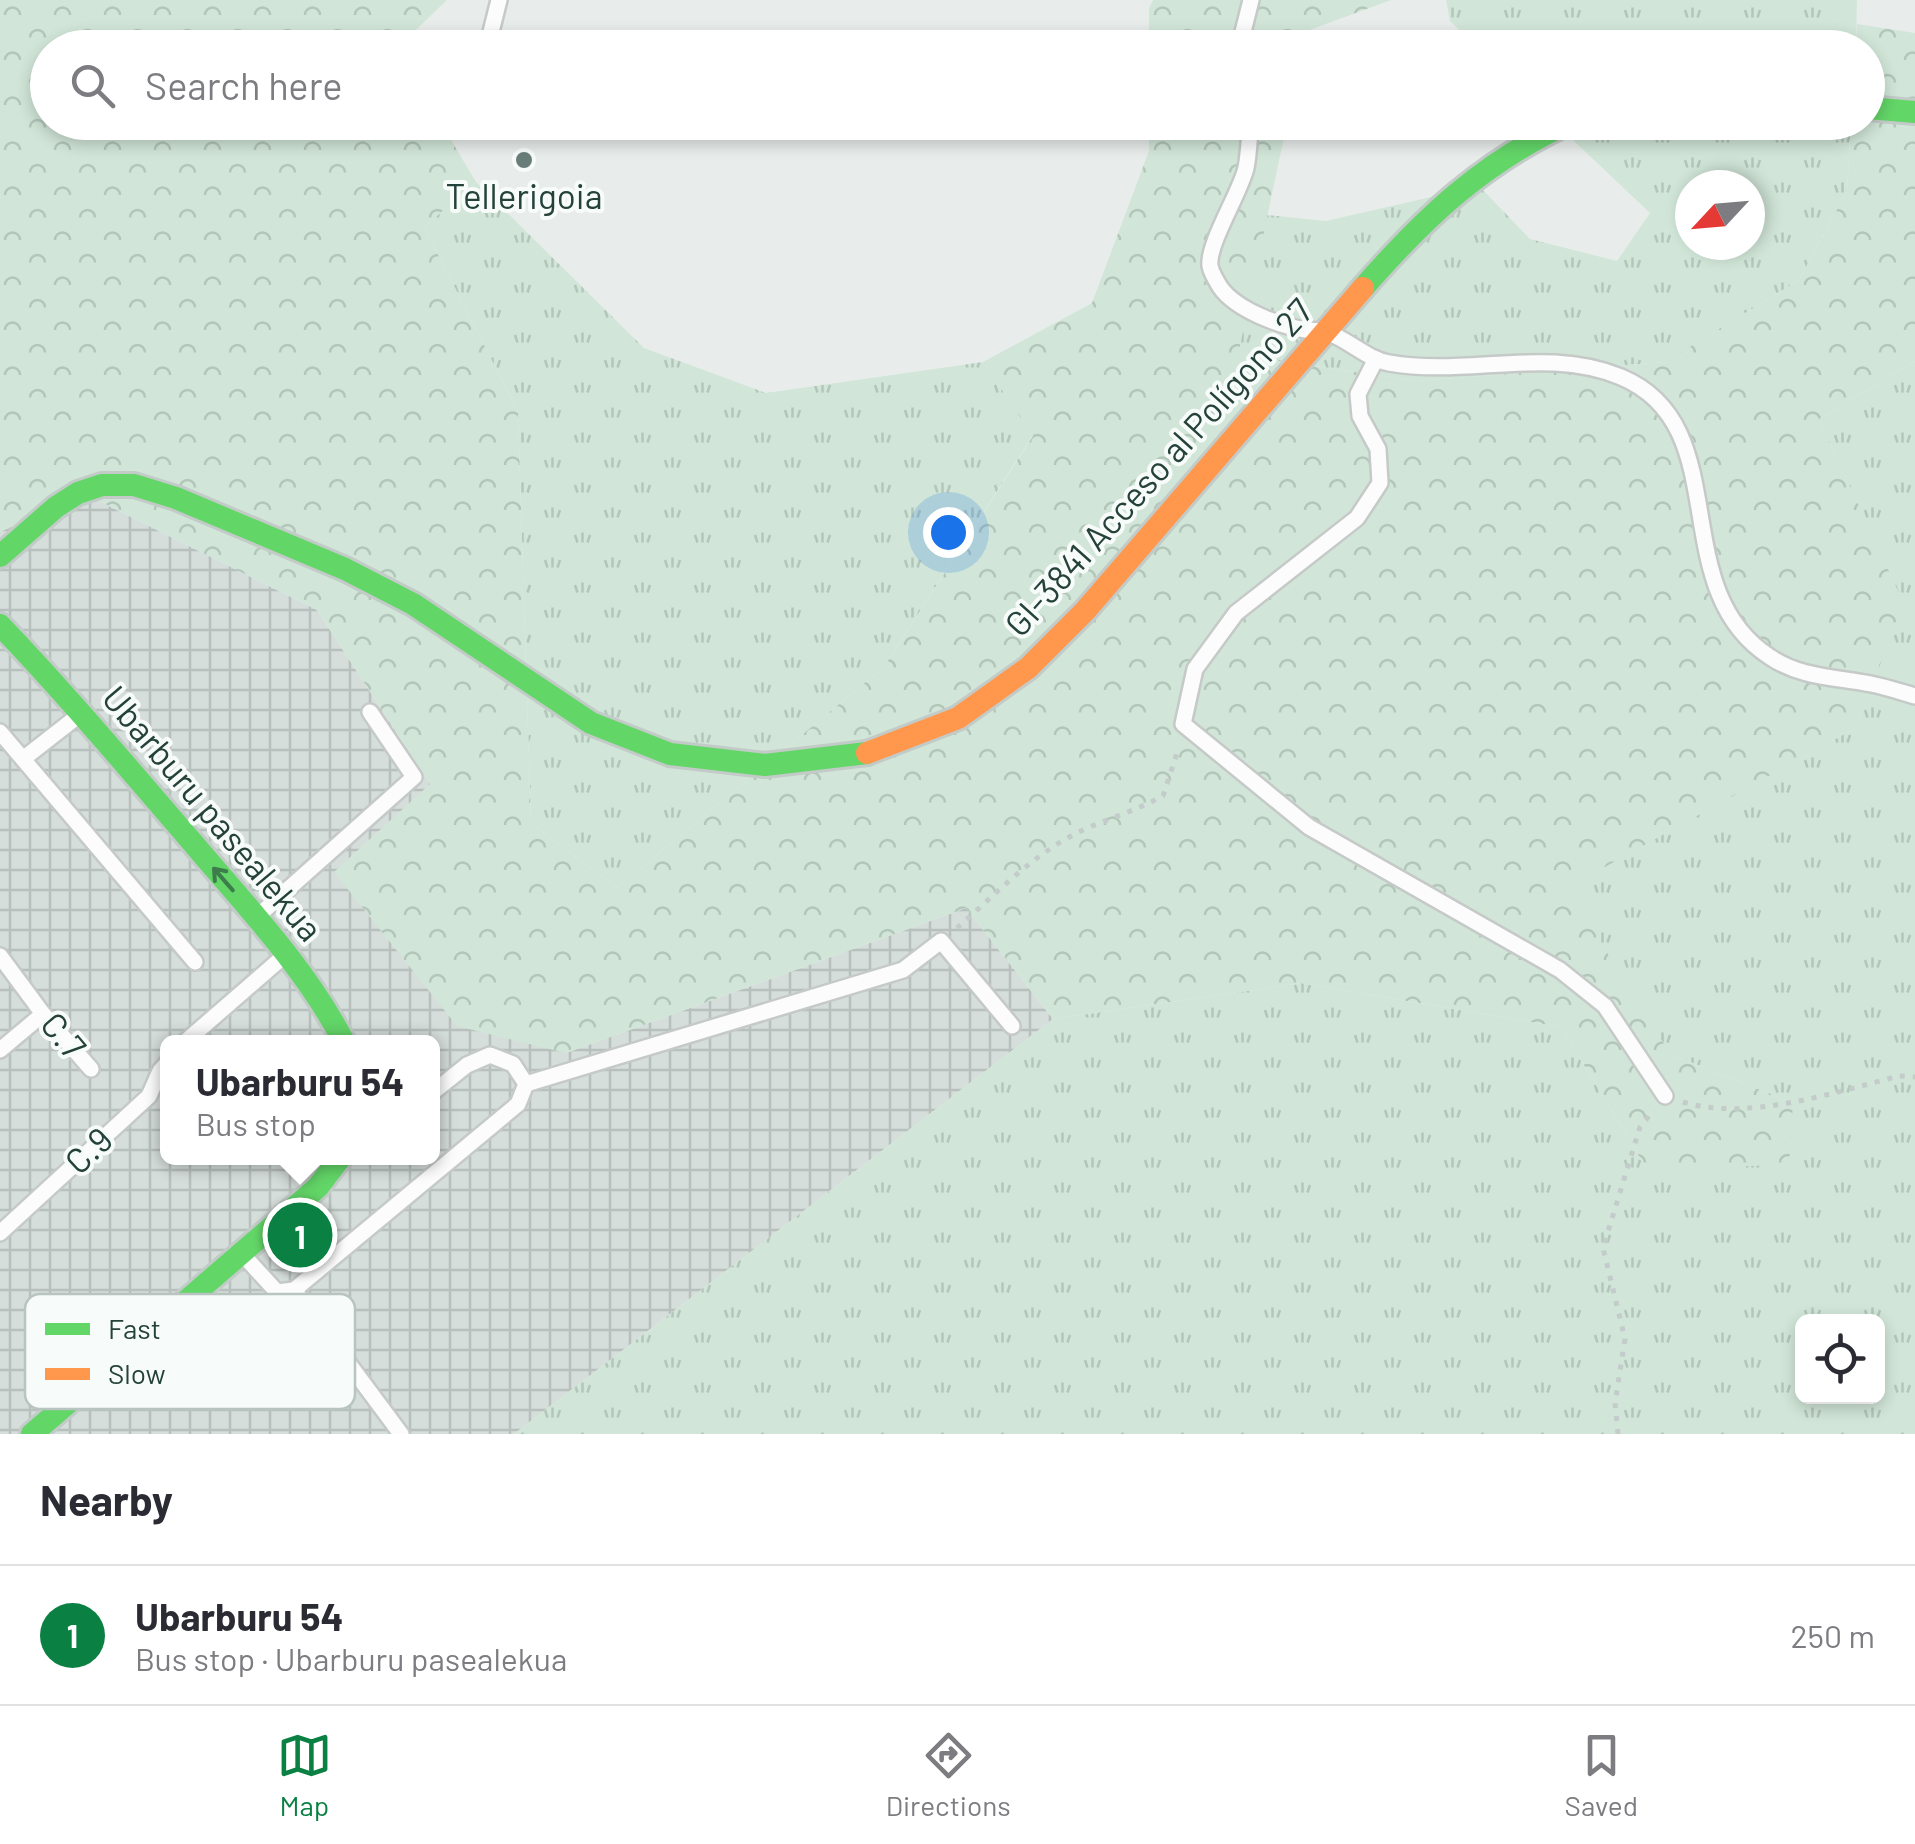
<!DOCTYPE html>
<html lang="en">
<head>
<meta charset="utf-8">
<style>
  body { margin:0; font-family:Barlow,sans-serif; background:#f7f7f7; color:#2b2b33 }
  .controls { position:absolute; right:30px; bottom:30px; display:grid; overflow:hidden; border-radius:15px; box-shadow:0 5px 15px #0003 }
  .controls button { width:90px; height:90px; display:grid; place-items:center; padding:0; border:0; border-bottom:2px solid #e1e1e2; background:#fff; color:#2b2b33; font:50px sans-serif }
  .compass { position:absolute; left:1675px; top:170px; width:90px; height:90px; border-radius:50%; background:#fff; box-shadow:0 5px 15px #0003; rotate:244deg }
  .you { position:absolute; left:948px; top:532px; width:35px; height:35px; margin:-25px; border:8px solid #fff; border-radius:50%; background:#1a73e8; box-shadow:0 0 0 15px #1a73e833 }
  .badge { display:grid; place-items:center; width:65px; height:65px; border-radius:50%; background:#0b8043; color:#fff; font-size:32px; font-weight:700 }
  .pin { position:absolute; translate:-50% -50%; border:5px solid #fff; box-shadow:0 2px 10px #0006 }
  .popup { position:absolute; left:160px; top:1035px; width:280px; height:130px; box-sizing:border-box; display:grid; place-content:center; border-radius:15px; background:#fff; filter:drop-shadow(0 2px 8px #0005); font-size:32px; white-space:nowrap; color:#7c7c81 }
  .popup b { font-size:38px; color:#2b2b33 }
  .popup::after { content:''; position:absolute; left:50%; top:100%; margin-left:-20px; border:20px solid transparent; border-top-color:#fff }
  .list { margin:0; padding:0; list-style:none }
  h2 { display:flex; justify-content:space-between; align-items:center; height:130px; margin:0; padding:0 40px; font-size:42px }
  h2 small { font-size:32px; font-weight:400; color:#7c7c81 }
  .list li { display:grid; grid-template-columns:65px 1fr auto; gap:30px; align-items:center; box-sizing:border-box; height:140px; padding:0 40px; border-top:2px solid #e1e1e2 }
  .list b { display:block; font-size:38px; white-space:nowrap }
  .list p { margin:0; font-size:32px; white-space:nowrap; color:#7c7c81 }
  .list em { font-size:32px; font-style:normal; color:#7c7c81 }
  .icon { flex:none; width:55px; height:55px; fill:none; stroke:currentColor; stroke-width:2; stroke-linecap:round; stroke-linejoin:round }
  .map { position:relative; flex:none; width:1915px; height:1434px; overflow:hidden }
  .search { position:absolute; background:#fff; box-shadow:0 5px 15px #0003; left:30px; right:30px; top:30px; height:110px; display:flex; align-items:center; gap:25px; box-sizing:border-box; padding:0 35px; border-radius:55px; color:#7c7c81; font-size:38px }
  .sheet { height:270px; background:#fff }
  nav { display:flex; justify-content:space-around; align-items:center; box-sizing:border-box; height:140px; border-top:2px solid #e1e1e2; background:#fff; font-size:28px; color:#7c7c81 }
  nav a { display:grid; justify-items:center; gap:5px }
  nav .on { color:#0b8043 }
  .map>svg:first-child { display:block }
  .industrial { fill:url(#industrial-grid); fill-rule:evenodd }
  .grass { fill:url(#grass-tufts); fill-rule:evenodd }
  .forest { fill:url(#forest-crowns) }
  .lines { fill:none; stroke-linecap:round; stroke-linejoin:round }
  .lane-casing { stroke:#c5cac8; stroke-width:20 }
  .fast-casing { stroke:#c3cbc8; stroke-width:28 }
  .slow-casing { stroke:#c3cbc8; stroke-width:28 }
  .path { stroke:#c3ccca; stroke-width:5; stroke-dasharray:5 8; stroke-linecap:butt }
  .lane { stroke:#fcfcfc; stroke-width:15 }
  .fast { stroke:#63d668; stroke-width:22 }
  .slow { stroke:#ff974d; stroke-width:22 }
  .oneway { stroke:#3d7d4c }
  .poi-dot { fill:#697e78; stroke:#f7fbf9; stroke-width:4 }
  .labels { text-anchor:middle; stroke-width:8; stroke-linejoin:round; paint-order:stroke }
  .poi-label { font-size:35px; fill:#24423a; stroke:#f7fbf9 }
  .street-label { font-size:35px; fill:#24423a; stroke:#f7fbf9 }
  .key { fill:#f7fbf9; stroke:#b8c4c0; stroke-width:2.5 }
  .key-label { font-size:28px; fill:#24423a }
</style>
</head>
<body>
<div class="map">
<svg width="1915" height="1434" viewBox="0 0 1915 1434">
  <defs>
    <pattern id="industrial-grid" width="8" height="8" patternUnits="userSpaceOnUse" patternTransform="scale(2.5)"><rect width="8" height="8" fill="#d6dedb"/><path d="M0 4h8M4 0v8" fill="none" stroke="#b8c0bd"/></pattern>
    <pattern id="grass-tufts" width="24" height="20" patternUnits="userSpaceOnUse" patternTransform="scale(2.5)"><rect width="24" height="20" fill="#d1e6d8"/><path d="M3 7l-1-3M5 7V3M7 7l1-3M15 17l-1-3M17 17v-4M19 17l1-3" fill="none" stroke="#b3c6ba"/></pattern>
    <pattern id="forest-crowns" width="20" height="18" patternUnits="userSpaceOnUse" patternTransform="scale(2.5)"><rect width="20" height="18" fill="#d1e6d8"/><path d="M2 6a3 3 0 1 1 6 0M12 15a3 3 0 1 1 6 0" fill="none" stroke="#b3c6ba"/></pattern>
  </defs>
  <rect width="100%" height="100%" fill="#e8edeb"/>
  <path class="industrial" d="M 83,493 L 317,610 L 430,784 L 566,1053 L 966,908 L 1053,1019 L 514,1434 L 0,1434 L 0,532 ZM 168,1042 L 432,1042 L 432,1158 L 168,1158 Z"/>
  <g class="grass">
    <path d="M 1446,0 L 1857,0 L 1856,47 L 1477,47 L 1450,21 Z"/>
    <path d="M 1555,123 L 1851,123 L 1847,191 L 1799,280 L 1666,362 L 1417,381 L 1237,355 L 1267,215 L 1326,221 L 1479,186 L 1530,239 L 1617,261 L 1650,213 ZM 1690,185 L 1750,185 L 1750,245 L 1690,245 Z"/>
    <path d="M 476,182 L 644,348 L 766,393 L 983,362 L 1033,435 L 884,667 L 617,888 L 531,823 L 518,412 L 424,227 Z"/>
    <path d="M 1915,361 L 1915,1434 L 514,1434 L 1053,1019 L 1301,983 L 1561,1027 L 1648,1171 L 1793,1103 L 1670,1054 L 1566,888 L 1857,727 L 1902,601 L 1819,419 ZM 1802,1322 L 1878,1322 L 1878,1396 L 1802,1396 Z"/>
  </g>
  <g class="forest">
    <path d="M 0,0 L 447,0 L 398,47 L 48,48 L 48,122 L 441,123 L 476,182 L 424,227 L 518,412 L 531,823 L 617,888 L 884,667 L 1033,436 L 983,362 L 1092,303 L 1149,151 L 1149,123 L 1287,123 L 1238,355 L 1417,381 L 1665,362 L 1799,280 L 1847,191 L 1851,123 L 1868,122 L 1868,48 L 1856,47 L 1857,24 L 1915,33 L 1915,361 L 1819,419 L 1903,602 L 1857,727 L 1567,888 L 1670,1054 L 1793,1103 L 1789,1164 L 1648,1171 L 1561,1027 L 1301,983 L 1053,1019 L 966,908 L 566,1053 L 457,1026 L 334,872 L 430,784 L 317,610 L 83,493 L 0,532 Z"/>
    <path d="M 1153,0 L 1391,0 L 1307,31 L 1303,48 L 1149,47 L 1149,8 Z"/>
  </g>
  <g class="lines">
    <g class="lane-casing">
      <g id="lane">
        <path d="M 487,48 L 499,0"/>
        <path d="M 1244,48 L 1243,32 L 1251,0"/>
        <path d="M 1251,122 C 1249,137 1249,153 1246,168 C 1240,193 1207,245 1210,266 C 1211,272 1217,282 1220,287 C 1236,310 1280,326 1306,330 C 1314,331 1322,330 1329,333 C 1350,341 1367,359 1389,363 C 1468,377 1546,346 1621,377 C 1738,426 1663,588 1770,657 C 1801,678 1836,677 1871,684 C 1886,687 1901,692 1915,696"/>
        <path d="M 1376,359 L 1358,394 L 1360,416 L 1378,449 L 1380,483 L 1357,518 L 1236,613 L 1195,669 L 1183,724 L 1309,827 L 1560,970 L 1605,1006 L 1665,1096"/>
        <path d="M 0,732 L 195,962"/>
        <path d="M 23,759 L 78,716"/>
        <path d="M 259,915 L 414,777 L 370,712"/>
        <path d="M 0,956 L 43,1014 L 91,1069"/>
        <path d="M 185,1042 L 284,956"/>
        <path d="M 0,1050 L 43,1014"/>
        <path d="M 526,1084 L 903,970 L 941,941 L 1012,1026"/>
        <path d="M 0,1233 L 149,1096 L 160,1071 L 168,1062"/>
        <path d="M 245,1257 L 277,1292 L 294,1290 L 518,1104 L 526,1084 L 513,1064 L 490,1055 L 467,1065 L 432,1093"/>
        <path d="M 294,1290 L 401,1434"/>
      </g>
    </g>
    <g class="fast-casing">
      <g id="fast">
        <path d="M 1868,108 L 1915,112"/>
        <path d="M 1363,288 C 1425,217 1483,162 1570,122"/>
        <path d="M 0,556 L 56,507 L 78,493 L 102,485 L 134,485 L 176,498 L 345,569 L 413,604 L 591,723 L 670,754 L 765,765 L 867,753"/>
        <path d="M 0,625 C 67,695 129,769 192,842 C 246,906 305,967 344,1042"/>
        <path d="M 32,1434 L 318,1187 L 340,1158"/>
      </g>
    </g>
    <g class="slow-casing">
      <path id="slow" d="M 867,753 L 958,718 L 1028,668 L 1085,611 L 1363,288"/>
    </g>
    <g class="path">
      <path d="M 957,928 C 996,894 1035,852 1083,830 C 1110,818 1137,810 1163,796 L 1179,747"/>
      <path d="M 1683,1102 C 1746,1122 1836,1092 1899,1076 L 1915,1077"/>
      <path d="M 1618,1434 L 1615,1403 L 1625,1339 L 1603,1248 L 1640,1127 L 1654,1110"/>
    </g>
    <use href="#lane" class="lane"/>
    <use href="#fast" class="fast"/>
    <use href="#slow" class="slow"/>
  </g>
  <defs><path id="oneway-shaft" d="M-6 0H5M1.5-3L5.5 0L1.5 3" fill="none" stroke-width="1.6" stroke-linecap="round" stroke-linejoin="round" transform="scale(2.5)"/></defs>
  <use class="oneway" href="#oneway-shaft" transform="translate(223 879) rotate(-131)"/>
  <circle class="poi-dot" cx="524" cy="160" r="10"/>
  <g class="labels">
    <g class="poi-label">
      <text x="524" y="209">Tellerigoia</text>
    </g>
    <g class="street-label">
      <text transform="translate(1159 468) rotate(-48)" y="12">GI-3841 Acceso al Polígono 27</text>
      <text transform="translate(212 814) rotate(50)" y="12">Ubarburu pasealekua</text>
      <text transform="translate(63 1036) rotate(50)" y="12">C.7</text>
      <text transform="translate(89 1151) rotate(-43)" y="12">C.9</text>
    </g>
  </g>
  <rect x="25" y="1294" width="330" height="115" rx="15" class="key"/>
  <rect x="45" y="1323" width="45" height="12" fill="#63d668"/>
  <rect x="45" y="1368" width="45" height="12" fill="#ff974d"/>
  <g class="key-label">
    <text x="108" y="1339">Fast</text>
    <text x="108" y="1384">Slow</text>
  </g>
</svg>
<div class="controls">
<button><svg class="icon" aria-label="locate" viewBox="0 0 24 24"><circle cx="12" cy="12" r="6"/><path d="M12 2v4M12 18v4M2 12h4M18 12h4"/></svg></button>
</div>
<svg class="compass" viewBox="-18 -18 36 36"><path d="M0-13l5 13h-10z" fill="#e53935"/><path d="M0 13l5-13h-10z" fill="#7c7c81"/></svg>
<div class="you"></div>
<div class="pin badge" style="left:300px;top:1235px">1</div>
<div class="popup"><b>Ubarburu 54</b>Bus stop</div>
<div class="search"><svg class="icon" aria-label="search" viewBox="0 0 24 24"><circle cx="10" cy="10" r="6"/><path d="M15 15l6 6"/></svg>Search here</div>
</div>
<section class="sheet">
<h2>Nearby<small></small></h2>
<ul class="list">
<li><span class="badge">1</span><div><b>Ubarburu 54</b><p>Bus stop · Ubarburu pasealekua</p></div><em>250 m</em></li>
</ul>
</section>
<nav>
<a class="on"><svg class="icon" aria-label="map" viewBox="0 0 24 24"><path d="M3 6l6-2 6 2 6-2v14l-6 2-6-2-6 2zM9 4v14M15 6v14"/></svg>Map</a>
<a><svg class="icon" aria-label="directions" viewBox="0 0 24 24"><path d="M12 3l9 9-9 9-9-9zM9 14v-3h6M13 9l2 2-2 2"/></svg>Directions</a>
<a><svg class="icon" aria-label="saved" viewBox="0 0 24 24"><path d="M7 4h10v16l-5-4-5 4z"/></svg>Saved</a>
</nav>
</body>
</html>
